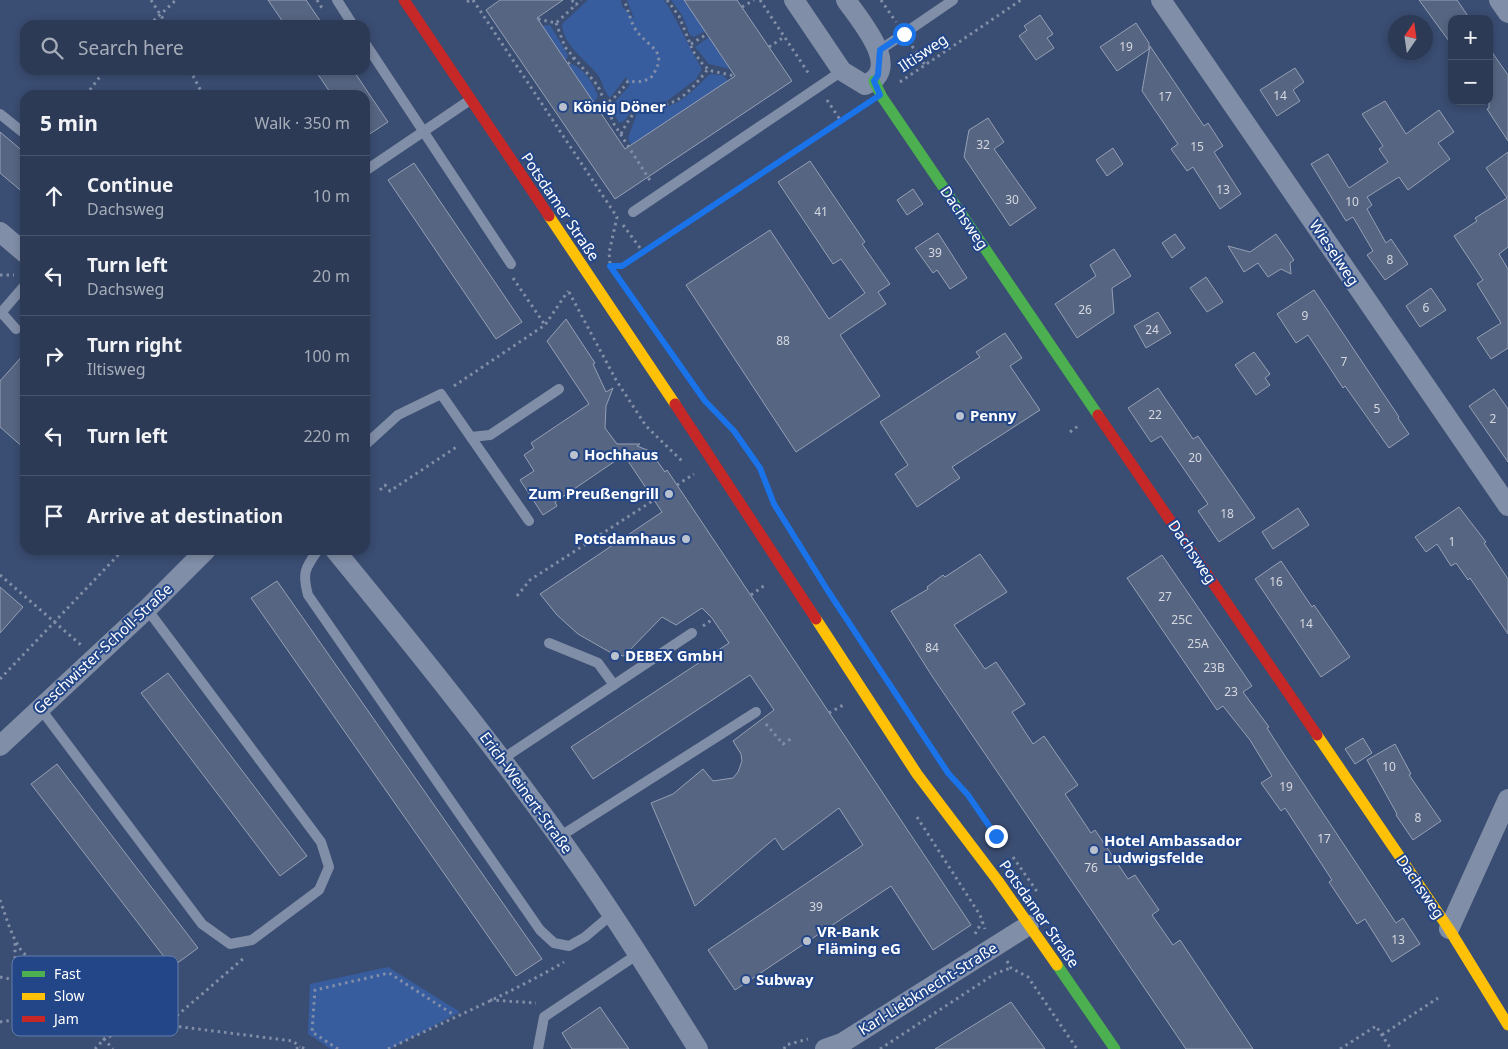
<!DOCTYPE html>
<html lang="en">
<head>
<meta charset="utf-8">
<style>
  body { margin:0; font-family:"Noto Sans",sans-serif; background:#34415c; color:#f1f3f6 }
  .controls { position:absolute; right:15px; top:15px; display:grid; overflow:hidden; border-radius:10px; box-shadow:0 2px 8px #0003 }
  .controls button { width:45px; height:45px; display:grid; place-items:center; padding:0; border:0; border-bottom:1px solid #48546c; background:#2c3a56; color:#f1f3f6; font:25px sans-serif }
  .compass { position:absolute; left:1388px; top:15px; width:45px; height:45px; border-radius:50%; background:#2c3a56; box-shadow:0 2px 8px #0003; rotate:13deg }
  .stop { position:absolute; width:15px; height:15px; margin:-11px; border:4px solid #1a73e8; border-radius:50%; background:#fff }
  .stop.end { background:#1a73e8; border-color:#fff; box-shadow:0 1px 5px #0008 }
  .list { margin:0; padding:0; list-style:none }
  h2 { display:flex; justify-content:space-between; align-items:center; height:65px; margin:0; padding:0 20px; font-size:21px }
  h2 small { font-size:16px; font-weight:400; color:#a6adb9 }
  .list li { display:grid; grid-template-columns:32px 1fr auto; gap:15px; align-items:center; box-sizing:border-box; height:80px; padding:0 20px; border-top:1px solid #48546c }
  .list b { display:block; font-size:19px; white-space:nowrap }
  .list p { margin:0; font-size:16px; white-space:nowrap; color:#a6adb9 }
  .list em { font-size:16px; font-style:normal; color:#a6adb9 }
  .icon { flex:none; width:28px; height:28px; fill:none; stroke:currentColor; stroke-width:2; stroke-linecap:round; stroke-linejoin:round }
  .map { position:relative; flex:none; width:1508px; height:1049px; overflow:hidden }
  .search { position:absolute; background:#2c3a56; box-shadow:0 2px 8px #0003; left:20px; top:20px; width:350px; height:55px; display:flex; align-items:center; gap:12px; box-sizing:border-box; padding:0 18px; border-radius:15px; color:#a6adb9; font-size:19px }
  .panel { position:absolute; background:#2c3a56; box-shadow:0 2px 8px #0003; left:20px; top:90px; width:350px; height:465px; border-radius:15px }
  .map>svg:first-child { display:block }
  .green { fill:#375d9f }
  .building { fill:#566582; stroke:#95a0b5 }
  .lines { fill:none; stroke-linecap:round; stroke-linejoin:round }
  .path { stroke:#818ea7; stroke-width:3; stroke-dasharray:2.5 4; stroke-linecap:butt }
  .lane { stroke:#818ea7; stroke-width:10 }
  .street { stroke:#818ea7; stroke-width:20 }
  .fast { stroke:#4caf50; stroke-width:11 }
  .slow { stroke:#ffc107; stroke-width:11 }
  .jam { stroke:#c62828; stroke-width:11 }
  .route { stroke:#1a73e8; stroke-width:6 }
  .poi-dot { fill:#bac1ce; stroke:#234689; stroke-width:2 }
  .labels { text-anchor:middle; stroke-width:4; stroke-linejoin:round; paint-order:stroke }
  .number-label { font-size:12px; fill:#d5d8e0 }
  .street-label { font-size:15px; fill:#fff; stroke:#234689 }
  .poi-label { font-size:15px; font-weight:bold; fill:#fff; stroke:#234689; text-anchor:start }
  .key { fill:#234689; stroke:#657eac; stroke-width:1 }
  .key-label { font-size:14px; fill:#fff }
</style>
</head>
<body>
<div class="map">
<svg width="1508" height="1049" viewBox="0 0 1508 1049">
  <rect width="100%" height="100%" fill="#3a4d72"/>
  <g class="green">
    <path d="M 588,0 L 621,0 L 622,6 L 634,19 L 627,0 L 664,0 C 679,22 688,46 702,69 L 696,79 L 667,101 L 636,105 L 625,120 L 619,123 L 612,110 L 612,105 L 630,85 L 626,77 L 610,98 C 603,91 603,81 597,74 C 584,58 563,45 562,24 Z"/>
    <path d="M 671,0 L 684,0 L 705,31 L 694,37 L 690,35 L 682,15 Z"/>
    <path d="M 550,25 L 568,55 L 566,61 L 542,26 Z"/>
    <path d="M 709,37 L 730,69 L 709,64 L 695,47 Z"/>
    <path d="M 572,64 C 585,70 593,83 598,96 L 594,103 L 569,66 Z"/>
    <path d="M 710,74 L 723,75 L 728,81 L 631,145 L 628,138 L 637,113 C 648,108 658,110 669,106 C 686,100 697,86 710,74 Z"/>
    <path d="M 388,967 L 460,1012 L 390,1049 L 331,1049 L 308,1034 L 310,984 Z"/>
  </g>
  <g class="building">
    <path d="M 268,0 L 306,0 L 323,25 L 285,25 Z"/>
    <path d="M 500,0 L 563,0 L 537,18 L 625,149 L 735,76 L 684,0 L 737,0 L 792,81 L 615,199 L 486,10 Z"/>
    <path d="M 1419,0 L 1457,0 L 1470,19 L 1452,19 L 1452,45 Z"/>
    <path d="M 1040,15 L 1053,34 L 1047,38 L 1054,48 L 1036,60 L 1019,36 L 1027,30 L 1024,26 Z"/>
    <path d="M 1136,23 L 1149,43 L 1149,49 L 1117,71 L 1100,47 Z"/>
    <path d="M 1150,46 L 1204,126 L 1208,123 L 1223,146 L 1214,152 L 1241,194 L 1220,209 L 1193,167 L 1187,171 L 1171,149 L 1178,144 L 1142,91 Z"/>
    <path d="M 1489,48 L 1508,75 L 1508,141 L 1487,109 L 1489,108 Z"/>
    <path d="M 1295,68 L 1304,82 L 1293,90 L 1300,101 L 1277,116 L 1260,90 Z"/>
    <path d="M 315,70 L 353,70 L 388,122 L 365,137 L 365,95 L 332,95 Z"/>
    <path d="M 1385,101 L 1406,134 L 1439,110 L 1454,132 L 1438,143 L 1450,159 L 1408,190 L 1399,177 L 1367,197 L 1372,205 L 1367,209 L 1386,243 L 1391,239 L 1408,264 L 1385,280 L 1367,255 L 1373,251 L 1353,217 L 1346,221 L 1311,164 L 1328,154 L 1349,188 L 1388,162 L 1379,149 L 1383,146 L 1362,114 Z"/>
    <path d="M 988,118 L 1004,142 L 994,149 L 1036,208 L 1010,226 L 964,157 L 969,130 Z"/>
    <path d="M 0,132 L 25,153 L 25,194 L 0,173 Z"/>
    <path d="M 1113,148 L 1123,164 L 1107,176 L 1096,160 Z"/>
    <path d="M 1508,152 L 1508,247 L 1499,254 L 1508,269 L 1508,348 L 1491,359 L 1477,338 L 1501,323 L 1477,284 L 1483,280 L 1454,236 L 1477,221 L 1475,218 L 1507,198 L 1486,168 Z"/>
    <path d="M 810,161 L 865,242 L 862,244 L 890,284 L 878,292 L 886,304 L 840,335 L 880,396 L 796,452 L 686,285 L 770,230 L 829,319 L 865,293 L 841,259 L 833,264 L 778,182 Z"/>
    <path d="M 414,163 L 522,322 L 496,339 L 388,180 Z"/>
    <path d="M 913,189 L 923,204 L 907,215 L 897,200 Z"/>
    <path d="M 938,233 L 967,278 L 950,289 L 937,270 L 933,273 L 915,248 Z"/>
    <path d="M 1175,234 L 1185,248 L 1172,258 L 1162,243 Z"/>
    <path d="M 1276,234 L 1294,260 L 1290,263 L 1291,274 L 1281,269 L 1268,277 L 1258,263 L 1244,272 L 1228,246 L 1250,252 Z"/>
    <path d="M 1114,249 L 1131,276 L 1112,288 L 1114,313 L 1077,338 L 1055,304 L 1096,276 L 1090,265 Z"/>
    <path d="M 1206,277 L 1223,302 L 1207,312 L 1190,288 Z"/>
    <path d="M 1431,288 L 1446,310 L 1420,327 L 1406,306 Z"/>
    <path d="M 1314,290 L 1399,417 L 1398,418 L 1409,434 L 1389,448 L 1345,386 L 1343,388 L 1308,335 L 1296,343 L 1277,314 Z"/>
    <path d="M 1158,312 L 1171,333 L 1146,348 L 1134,326 Z"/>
    <path d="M 566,319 L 595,363 L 593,364 L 606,392 L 613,388 L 606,406 L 605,428 L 617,444 L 640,444 L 637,446 L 650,451 L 665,472 L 667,470 L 971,925 L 933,950 L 891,886 L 735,990 L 708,950 L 863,845 L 839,808 L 783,850 L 775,838 L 695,906 L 651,803 L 673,794 L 703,769 L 713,781 L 733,778 L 738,772 L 742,761 L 741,754 L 733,741 L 774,710 L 750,675 L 593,779 L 571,747 L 729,643 L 712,618 L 702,608 L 676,625 L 662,617 L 624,656 L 613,654 L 578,634 L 557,615 L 540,594 L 662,512 L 624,455 L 555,502 L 557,506 L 543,515 L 520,480 L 534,471 L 524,455 L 534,448 L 531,443 L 589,404 L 547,341 Z"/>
    <path d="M 1005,333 L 1022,358 L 1010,366 L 1040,410 L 952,467 L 960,478 L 917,507 L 895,474 L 908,465 L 880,422 L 980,357 L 976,352 Z"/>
    <path d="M 1254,352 L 1270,374 L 1265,378 L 1270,385 L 1256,395 L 1235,365 Z"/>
    <path d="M 25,353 L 25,449 L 0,427 L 0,381 Z"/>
    <path d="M 1158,388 L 1193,439 L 1198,436 L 1255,518 L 1219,542 L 1198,511 L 1208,504 L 1161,436 L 1151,442 L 1128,408 Z"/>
    <path d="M 1494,389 L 1508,409 L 1508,462 L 1469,406 Z"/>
    <path d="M 1459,507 L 1486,542 L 1484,543 L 1508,579 L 1508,634 L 1470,578 L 1468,580 L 1456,563 L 1451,566 L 1437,544 L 1426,552 L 1415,537 Z"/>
    <path d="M 1298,508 L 1309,525 L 1273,549 L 1262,532 Z"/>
    <path d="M 980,554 L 1007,592 L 954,625 L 985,669 L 996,662 L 1025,704 L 1012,712 L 1033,744 L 1044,736 L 1078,785 L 1065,794 L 1091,833 L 1095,830 L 1128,879 L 1135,875 L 1159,910 L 1152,915 L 1173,945 L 1180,940 L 1253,1049 L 1186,1049 L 932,676 L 891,611 L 928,589 L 927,587 L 943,575 L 945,577 Z"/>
    <path d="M 1162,555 L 1252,686 L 1243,692 L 1269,727 L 1267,728 L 1285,756 L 1396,923 L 1403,918 L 1420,944 L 1392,962 L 1365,919 L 1357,924 L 1329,882 L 1332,880 L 1285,808 L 1281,811 L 1261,783 L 1272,776 L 1250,740 L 1223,706 L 1217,710 L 1127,578 Z"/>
    <path d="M 1281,561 L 1312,607 L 1314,605 L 1350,657 L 1321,677 L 1255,579 Z"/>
    <path d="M 277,581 L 542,959 L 516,976 L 251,598 Z"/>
    <path d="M 0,587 L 23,607 L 0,633 Z"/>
    <path d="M 168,673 L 307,856 L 280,876 L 141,693 Z"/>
    <path d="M 1363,738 L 1372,753 L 1355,764 L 1345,749 Z"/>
    <path d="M 1395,744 L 1411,774 L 1409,775 L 1441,821 L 1413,840 L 1396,815 L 1397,814 L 1367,760 Z"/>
    <path d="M 57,764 L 198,948 L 172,967 L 31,784 Z"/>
    <path d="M 1011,1002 L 1045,1049 L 935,1049 Z"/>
    <path d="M 600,1007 L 629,1049 L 572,1049 L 562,1033 Z"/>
  </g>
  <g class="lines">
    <g class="path">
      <path d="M 151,0 L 167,25"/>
      <path d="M 317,0 L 322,8"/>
      <path d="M 473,0 L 617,217 L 609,253 L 610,263"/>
      <path d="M 572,0 L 576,6"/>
      <path d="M 667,0 L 679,16 L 693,51 L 704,66 L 712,71 L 735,76"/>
      <path d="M 760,0 L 809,74"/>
      <path d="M 881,0 L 896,22"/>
      <path d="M 467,2 L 470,0"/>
      <path d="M 742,7 L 754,0"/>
      <path d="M 538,19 L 556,23 L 581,0"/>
      <path d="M 556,23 L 565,47 L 598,86 L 614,124 L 651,182"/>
      <path d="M 149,25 L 176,0"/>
      <path d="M 691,44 L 707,34"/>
      <path d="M 912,46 L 925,65"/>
      <path d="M 769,47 L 784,37"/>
      <path d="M 568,64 L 574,58"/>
      <path d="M 190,70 L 203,95"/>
      <path d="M 900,82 L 1021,0"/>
      <path d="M 86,95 L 105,70"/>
      <path d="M 827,100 L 841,121"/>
      <path d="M 597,107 C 612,102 619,94 628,81 L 638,82 L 650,79 C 672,49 647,49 634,27 C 630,19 628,9 624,0"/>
      <path d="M 621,134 C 643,90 647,116 677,100 C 689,93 699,80 708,69"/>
      <path d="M 623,225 L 643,252"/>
      <path d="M 612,266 L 622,266 L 861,108"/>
      <path d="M 0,275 L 14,275"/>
      <path d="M 513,278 L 545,325"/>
      <path d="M 569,292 L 616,380 L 646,426 L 683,462"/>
      <path d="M 454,386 L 545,325 L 568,291"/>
      <path d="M 705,401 L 734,431 L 760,468 L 774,504 L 789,528"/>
      <path d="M 1070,432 L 1078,426"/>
      <path d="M 677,485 L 694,474"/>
      <path d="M 380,490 L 385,485 L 390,491 L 458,446"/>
      <path d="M 0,575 L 81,645"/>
      <path d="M 751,595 L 765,585"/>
      <path d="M 517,596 L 530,580 L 654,500"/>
      <path d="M 703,626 L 713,619"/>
      <path d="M 0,679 L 123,550"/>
      <path d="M 829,713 L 845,704"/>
      <path d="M 766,724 L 783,744 L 792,738"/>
      <path d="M 953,778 L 968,795 L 987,822"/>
      <path d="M 917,817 L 980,915 L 985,929"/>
      <path d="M 1013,857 L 1038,893"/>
      <path d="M 0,900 C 6,916 11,936 21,950 C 45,979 91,978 121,996 C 138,1006 146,1020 166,1025 L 244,958"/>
      <path d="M 975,934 L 982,922"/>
      <path d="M 1007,961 L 1011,968 L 1028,977 L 1077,1049"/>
      <path d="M 0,977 L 22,981 L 15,957 L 15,941"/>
      <path d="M 22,981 L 63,996 L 85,1021"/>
      <path d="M 490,1000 L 536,1003"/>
      <path d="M 0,1022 C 16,1019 73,1014 86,1022 C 93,1026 98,1033 104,1039 L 148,1019"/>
      <path d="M 166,1025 L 293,1041 L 300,1047"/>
      <path d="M 1382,1035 L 1438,998"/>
      <path d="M 95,1049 L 104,1039 L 113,1049"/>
      <path d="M 296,1049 L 300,1047 L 306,1049"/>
      <path d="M 338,1049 L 312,1032 L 315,990 L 389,973 L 454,1015"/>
      <path d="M 388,1049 C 447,1020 508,995 564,962"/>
      <path d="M 784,1049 L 786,1045 L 808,1039"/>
      <path d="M 880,1049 L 996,973 L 1011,968"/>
      <path d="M 1340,1049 L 1376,1026 L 1391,1049"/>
    </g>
    <g class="lane">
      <path d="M 337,0 L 353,25"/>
      <path d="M 365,43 L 511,264"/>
      <path d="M 880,50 L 953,0"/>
      <path d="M 0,114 L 25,134"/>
      <path d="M 365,171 L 470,100"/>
      <path d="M 633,212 L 842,71"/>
      <path d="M 1,312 L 16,329"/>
      <path d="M 0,314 L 25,285"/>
      <path d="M 471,437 L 490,435 L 559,389"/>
      <path d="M 365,445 L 398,415 L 441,394 L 529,521"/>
      <path d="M 318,550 C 305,568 302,573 308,595 L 540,930 L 554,943 L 569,946 L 585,937 L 611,915"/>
      <path d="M 549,643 L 598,663 L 614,685"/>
      <path d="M 40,708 L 202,924 L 230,944 L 252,940 L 319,890 L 329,867 L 321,842 L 147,609"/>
      <path d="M 501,760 L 692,633"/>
      <path d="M 559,837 L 756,712"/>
      <path d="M 538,1049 L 544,1017 L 638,954"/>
    </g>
    <g class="street">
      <path d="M 794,0 L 842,71 L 865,85 C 904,69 860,21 846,0"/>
      <path d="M 1161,0 L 1508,506"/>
      <path d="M 1499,0 L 1508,13"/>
      <path d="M 0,232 L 25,253"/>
      <path d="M 335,550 C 412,644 488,738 559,837 C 608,905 653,977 698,1049"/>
      <path d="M 0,746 L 147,609 L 206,550"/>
      <path d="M 1449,929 L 1508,799"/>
      <path d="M 825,1049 L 842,1043 L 1029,925"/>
    </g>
    <g class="fast">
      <path d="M 874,81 L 882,97 L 1098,415"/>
      <path d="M 1057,965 L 1115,1049"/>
    </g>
    <g class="slow">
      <path d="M 549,216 L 675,404"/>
      <path d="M 816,619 L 917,774 L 998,881 L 1057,965"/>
      <path d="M 1317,735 L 1449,929 L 1508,1025"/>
    </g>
    <g class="jam">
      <path d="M 404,0 L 549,216"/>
      <path d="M 675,404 L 816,619"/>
      <path d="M 1098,415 L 1317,735"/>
    </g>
  </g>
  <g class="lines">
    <path class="route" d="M 904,34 L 880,50 L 878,75 L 874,81 L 880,95 L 622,266 L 610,266 L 705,401 L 734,431 L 760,468 L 774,504 L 828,591 L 948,773 L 968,795 L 996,836"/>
  </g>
  <g class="poi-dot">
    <circle cx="563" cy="107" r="5"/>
    <circle cx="960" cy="416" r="5"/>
    <circle cx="574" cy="455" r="5"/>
    <circle cx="669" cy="494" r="5"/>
    <circle cx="686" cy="539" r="5"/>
    <circle cx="615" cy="656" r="5"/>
    <circle cx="1094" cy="850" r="5"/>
    <circle cx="807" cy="941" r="5"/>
    <circle cx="746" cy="980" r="5"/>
  </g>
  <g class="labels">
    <g class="number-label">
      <text x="1126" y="51">19</text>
      <text x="1280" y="100">14</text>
      <text x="1165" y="101">17</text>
      <text x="983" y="149">32</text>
      <text x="1197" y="151">15</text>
      <text x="1223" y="194">13</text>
      <text x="1012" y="204">30</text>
      <text x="1352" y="206">10</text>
      <text x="821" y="216">41</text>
      <text x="935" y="257">39</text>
      <text x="1390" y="264">8</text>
      <text x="1426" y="312">6</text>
      <text x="1085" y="314">26</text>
      <text x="1305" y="320">9</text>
      <text x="1152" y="334">24</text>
      <text x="783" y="345">88</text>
      <text x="1344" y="366">7</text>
      <text x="1377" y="413">5</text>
      <text x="1155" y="419">22</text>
      <text x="1493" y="423">2</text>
      <text x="1195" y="462">20</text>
      <text x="1227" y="518">18</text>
      <text x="1452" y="546">1</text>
      <text x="1276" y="586">16</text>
      <text x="1165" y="601">27</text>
      <text x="1182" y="624">25C</text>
      <text x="1306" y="628">14</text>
      <text x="1198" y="648">25A</text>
      <text x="932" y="652">84</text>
      <text x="1214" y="672">23B</text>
      <text x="1231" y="696">23</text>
      <text x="1389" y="771">10</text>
      <text x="1286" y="791">19</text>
      <text x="1418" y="822">8</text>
      <text x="1324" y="843">17</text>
      <text x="1091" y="872">76</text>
      <text x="816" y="911">39</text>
      <text x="1398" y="944">13</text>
    </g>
    <g class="street-label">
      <text transform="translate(923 53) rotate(-34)" y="5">Iltisweg</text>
      <text transform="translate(560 207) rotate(56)" y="5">Potsdamer Straße</text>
      <text transform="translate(964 218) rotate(56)" y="5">Dachsweg</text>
      <text transform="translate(1334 253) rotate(56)" y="5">Wieselweg</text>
      <text transform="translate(1192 552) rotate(56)" y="5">Dachsweg</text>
      <text transform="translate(103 649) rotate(-43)" y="5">Geschwister-Scholl-Straße</text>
      <text transform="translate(526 793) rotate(54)" y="5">Erich-Weinert-Straße</text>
      <text transform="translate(1420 887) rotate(56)" y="5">Dachsweg</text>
      <text transform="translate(1039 914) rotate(55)" y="5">Potsdamer Straße</text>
      <text transform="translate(928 989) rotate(-32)" y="5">Karl-Liebknecht-Straße</text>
    </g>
    <g class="poi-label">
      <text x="573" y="112">König Döner</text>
      <text x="970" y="421">Penny</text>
      <text x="584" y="460">Hochhaus</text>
      <text x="659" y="499" text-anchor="end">Zum Preußengrill</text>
      <text x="676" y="544" text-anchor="end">Potsdamhaus</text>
      <text x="625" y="661">DEBEX GmbH</text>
      <text x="1104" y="846">Hotel Ambassador<tspan x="1104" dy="17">Ludwigsfelde</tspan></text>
      <text x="817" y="937">VR-Bank<tspan x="817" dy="17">Fläming eG</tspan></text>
      <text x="756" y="985">Subway</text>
    </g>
  </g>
  <rect x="12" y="956" width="166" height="80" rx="8" class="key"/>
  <rect x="22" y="971" width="23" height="6" fill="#4caf50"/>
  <rect x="22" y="993" width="23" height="7" fill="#ffc107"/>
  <rect x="22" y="1016" width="23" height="6" fill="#c62828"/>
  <g class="key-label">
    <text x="54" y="979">Fast</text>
    <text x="54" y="1001">Slow</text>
    <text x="54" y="1024">Jam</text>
  </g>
</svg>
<div class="controls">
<button>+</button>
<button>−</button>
</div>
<svg class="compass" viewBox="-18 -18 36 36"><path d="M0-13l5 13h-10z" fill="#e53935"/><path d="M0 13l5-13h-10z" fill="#a6adb9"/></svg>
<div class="stop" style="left:904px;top:34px"></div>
<div class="stop end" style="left:996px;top:836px"></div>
<div class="search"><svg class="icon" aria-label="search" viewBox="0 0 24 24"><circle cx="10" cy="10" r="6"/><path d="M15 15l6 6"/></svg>Search here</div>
<section class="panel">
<h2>5 min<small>Walk · 350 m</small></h2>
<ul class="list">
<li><svg class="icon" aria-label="ahead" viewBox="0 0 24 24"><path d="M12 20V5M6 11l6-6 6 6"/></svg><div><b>Continue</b><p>Dachsweg</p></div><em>10 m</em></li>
<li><svg class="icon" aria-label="left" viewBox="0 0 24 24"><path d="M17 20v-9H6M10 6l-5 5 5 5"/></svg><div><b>Turn left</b><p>Dachsweg</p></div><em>20 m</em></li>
<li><svg class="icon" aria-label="right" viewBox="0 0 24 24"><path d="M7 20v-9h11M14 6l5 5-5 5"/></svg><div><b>Turn right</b><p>Iltisweg</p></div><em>100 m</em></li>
<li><svg class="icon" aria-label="left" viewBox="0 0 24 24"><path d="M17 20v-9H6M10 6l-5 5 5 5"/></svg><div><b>Turn left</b></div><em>220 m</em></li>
<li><svg class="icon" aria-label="arrive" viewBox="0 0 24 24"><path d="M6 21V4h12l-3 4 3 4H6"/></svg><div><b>Arrive at destination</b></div></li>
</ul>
</section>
</div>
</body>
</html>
